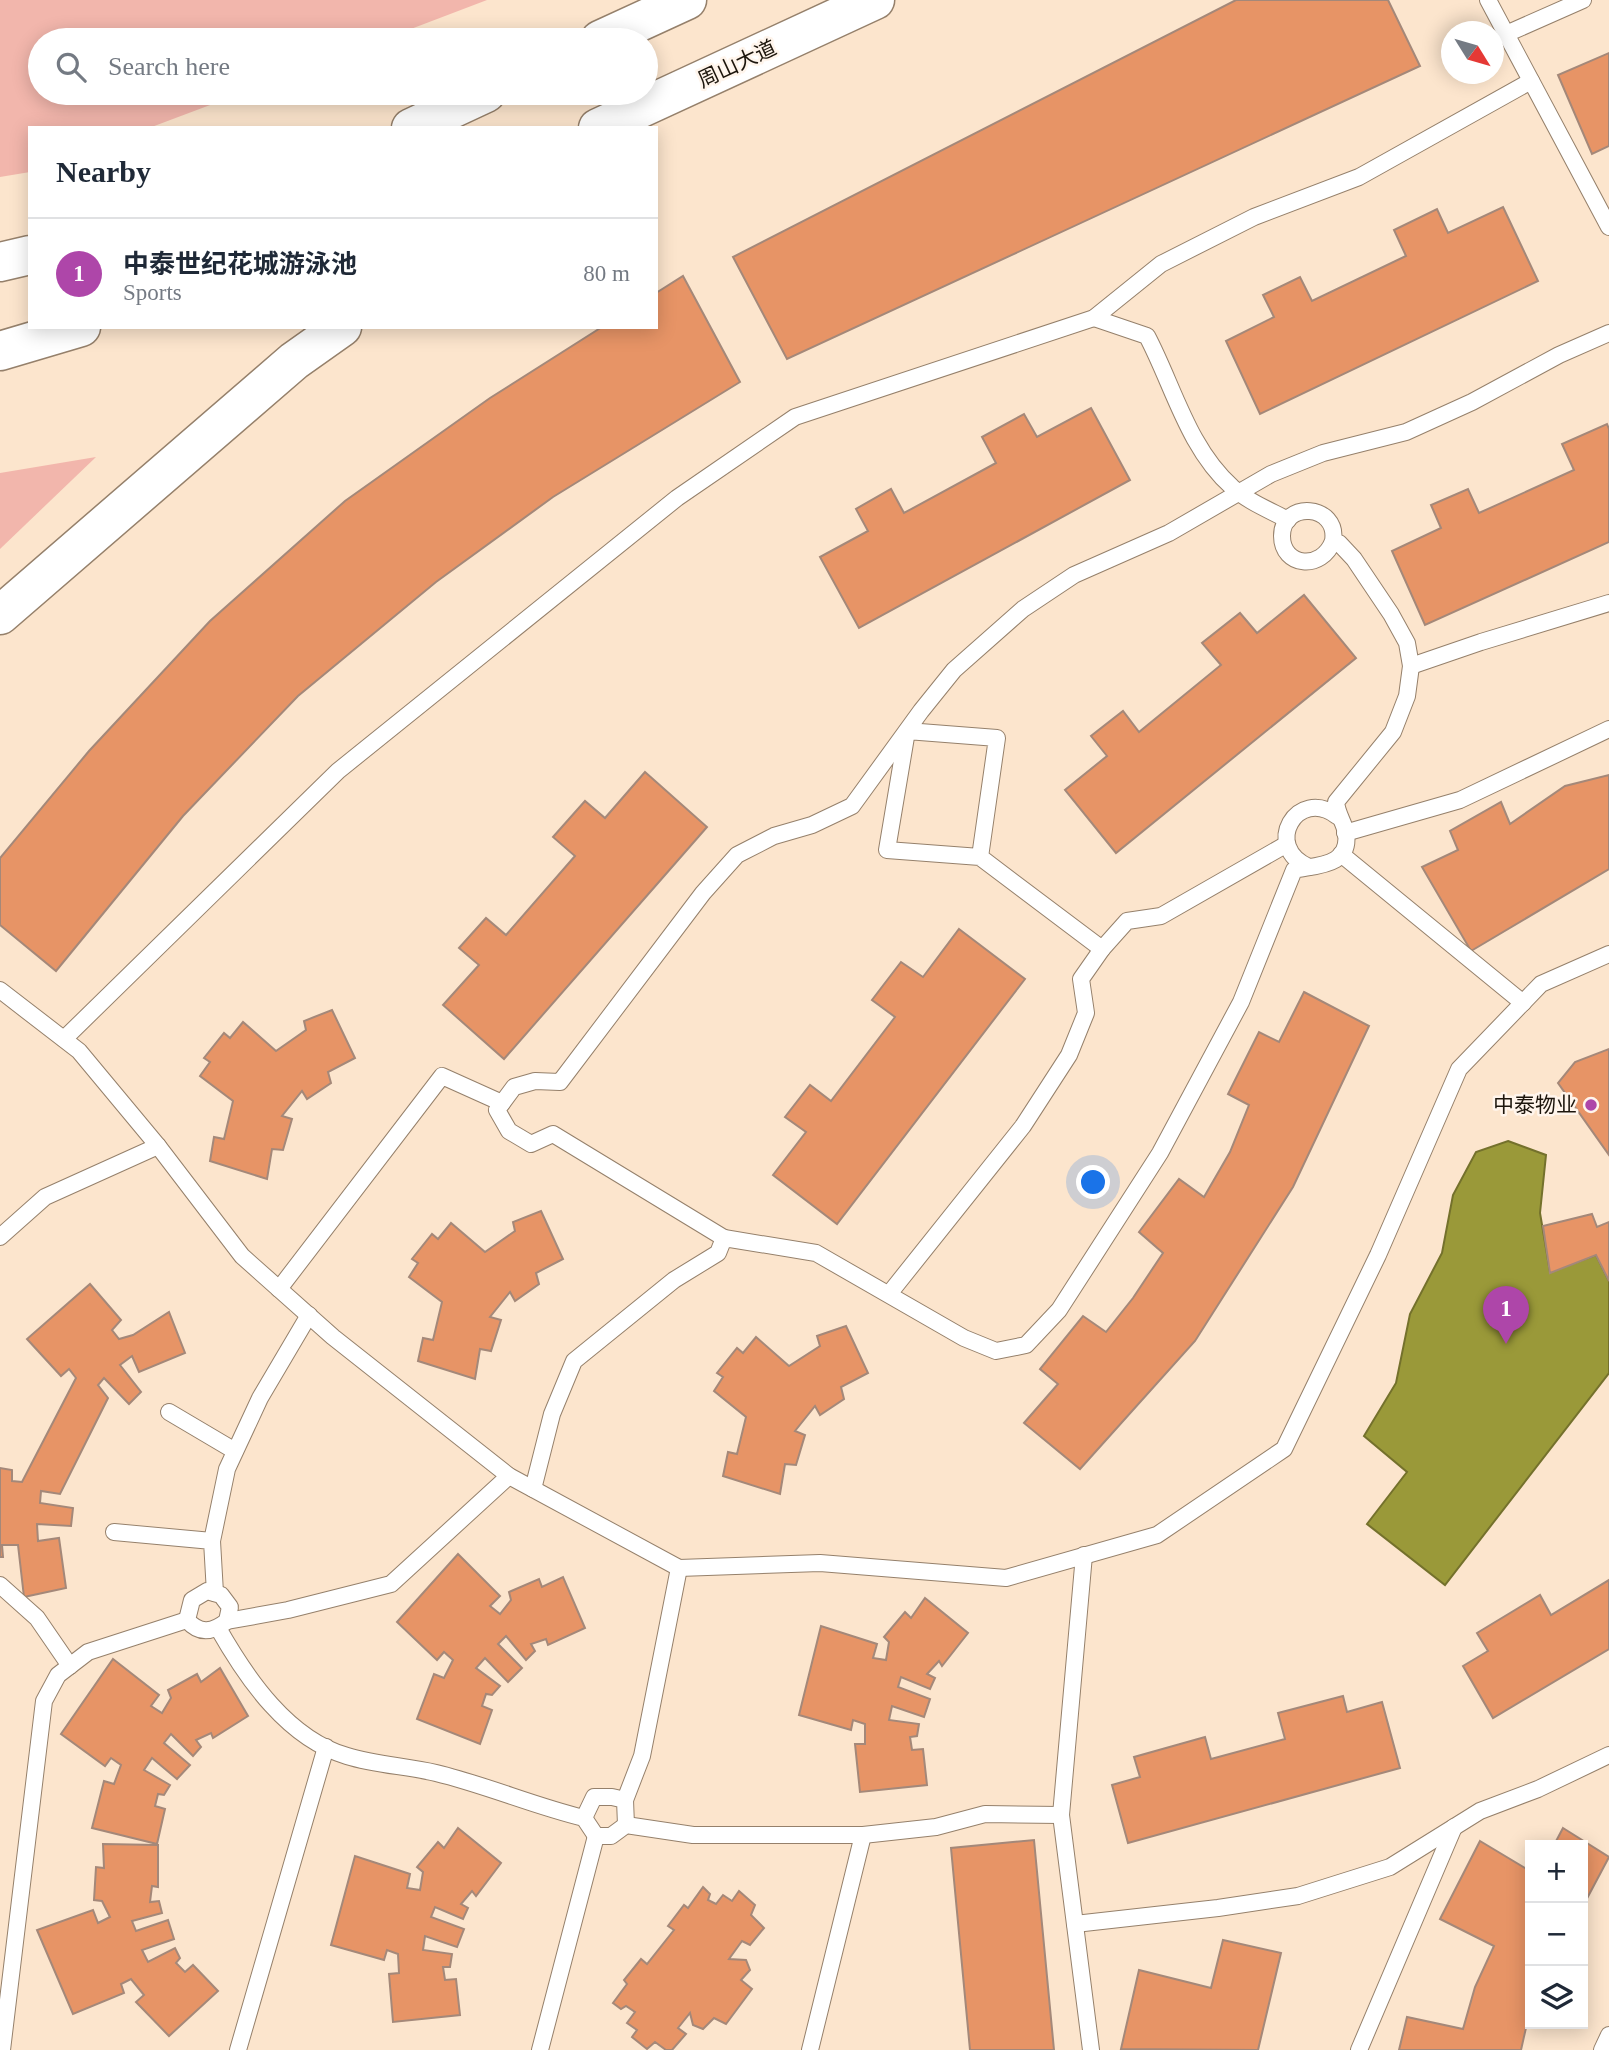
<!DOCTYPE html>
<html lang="en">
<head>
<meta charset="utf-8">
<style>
  body { margin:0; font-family:"Times New Roman","Noto Sans SC",serif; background:#f6f6f7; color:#1f2937 }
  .controls { position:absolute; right:21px; bottom:21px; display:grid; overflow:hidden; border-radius:0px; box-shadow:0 4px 18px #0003 }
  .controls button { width:63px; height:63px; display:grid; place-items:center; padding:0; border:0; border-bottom:2px solid #e0e1e3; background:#fff; color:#1f2937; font:35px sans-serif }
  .compass { position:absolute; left:1441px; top:21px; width:63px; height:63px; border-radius:50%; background:#fff; box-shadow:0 4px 18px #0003; rotate:127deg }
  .you { position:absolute; left:1094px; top:1183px; width:24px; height:24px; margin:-18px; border:5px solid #fff; border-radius:50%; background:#1a73e8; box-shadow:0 0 0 10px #1a73e833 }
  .badge { display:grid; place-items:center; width:46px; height:46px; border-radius:50%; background:#ae46a9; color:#fff; font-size:23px; font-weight:700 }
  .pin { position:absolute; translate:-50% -58px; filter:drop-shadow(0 2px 4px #0008) }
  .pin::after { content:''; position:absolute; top:37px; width:24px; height:21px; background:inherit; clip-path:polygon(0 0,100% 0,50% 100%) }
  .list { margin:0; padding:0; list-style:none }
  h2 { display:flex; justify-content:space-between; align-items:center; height:91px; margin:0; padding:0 28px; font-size:30px }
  h2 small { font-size:23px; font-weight:400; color:#747a83 }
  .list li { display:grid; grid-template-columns:46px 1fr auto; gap:21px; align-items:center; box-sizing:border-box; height:112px; padding:0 28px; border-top:2px solid #e0e1e3 }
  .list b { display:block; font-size:26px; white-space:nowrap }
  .list p { margin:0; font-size:23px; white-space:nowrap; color:#747a83 }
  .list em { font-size:23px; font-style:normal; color:#747a83 }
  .icon { flex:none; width:38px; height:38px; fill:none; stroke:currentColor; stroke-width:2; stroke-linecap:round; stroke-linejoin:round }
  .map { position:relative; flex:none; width:1609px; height:2050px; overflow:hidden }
  .search { position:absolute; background:#fff; box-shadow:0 4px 18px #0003; left:28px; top:28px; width:630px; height:77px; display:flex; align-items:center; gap:18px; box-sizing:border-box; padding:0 24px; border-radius:38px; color:#747a83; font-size:26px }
  .panel { position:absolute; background:#fff; box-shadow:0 4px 18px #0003; left:28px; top:126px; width:630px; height:203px; border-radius:0px }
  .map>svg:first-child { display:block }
  .green { fill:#f2b6ac }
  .water { fill:#9a9939; stroke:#74712c; stroke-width:2 }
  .building { fill:#e79466; stroke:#a48879; stroke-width:2 }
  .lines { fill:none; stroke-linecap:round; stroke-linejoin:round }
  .service-casing { stroke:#95806b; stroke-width:18 }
  .primary-casing { stroke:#95806b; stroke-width:41 }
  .service { stroke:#fff; stroke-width:16 }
  .primary { stroke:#fff; stroke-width:38 }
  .poi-dot { fill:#ae46a9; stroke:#fff5ec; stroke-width:2.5 }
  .labels { text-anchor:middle; stroke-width:5; stroke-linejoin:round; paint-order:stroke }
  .street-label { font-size:21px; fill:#1c150c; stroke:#fff5ec }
  .poi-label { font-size:21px; fill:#1c150c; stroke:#fff5ec; text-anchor:end }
</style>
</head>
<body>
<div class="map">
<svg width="1609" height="2050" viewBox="0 0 1609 2050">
  <rect width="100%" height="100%" fill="#fce5cd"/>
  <g class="green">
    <path d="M 0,0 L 487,0 L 382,40 L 40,40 L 40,93 L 242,93 L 149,128 L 30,128 L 30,172 L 0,177 Z"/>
    <path d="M 96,457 L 0,549 L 0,473 Z"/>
  </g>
  <path class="water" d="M 1508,1141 L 1546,1155 L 1540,1213 L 1550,1272 L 1596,1255 L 1609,1281 L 1609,1373 L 1445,1585 L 1367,1524 L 1407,1472 L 1364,1436 L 1396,1383 L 1410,1314 L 1442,1253 L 1453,1195 L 1476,1152 Z"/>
  <g class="building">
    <path d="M 1236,0 L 1388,0 L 1420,66 L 787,359 L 733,257 Z"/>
    <path d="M 1609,53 L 1609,146 L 1592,154 L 1558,75 Z"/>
    <path d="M 1503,207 L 1538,281 L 1260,414 L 1226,341 L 1274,317 L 1263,295 L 1300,277 L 1312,301 L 1406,256 L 1394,230 L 1437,209 L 1448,233 Z"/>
    <path d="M 683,276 L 740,382 L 553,497 L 436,582 L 298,696 L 183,816 L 56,971 L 0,925 L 0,858 L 89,751 L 210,621 L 345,501 L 490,398 L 602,327 L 656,327 L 656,293 Z"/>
    <path d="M 1091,408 L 1130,480 L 859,628 L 820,557 L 868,531 L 856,509 L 891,489 L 904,513 L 996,463 L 982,437 L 1024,414 L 1037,437 Z"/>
    <path d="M 1607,424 L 1609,429 L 1609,542 L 1425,625 L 1392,551 L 1441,528 L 1431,505 L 1468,489 L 1479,513 L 1574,470 L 1562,444 Z"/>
    <path d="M 1304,595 L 1356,658 L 1116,853 L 1065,790 L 1107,756 L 1091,736 L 1123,711 L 1139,732 L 1221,665 L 1202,643 L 1240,613 L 1257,633 Z"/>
    <path d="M 645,772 L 707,827 L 504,1059 L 443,1005 L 479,965 L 459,948 L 486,918 L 506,935 L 575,856 L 553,837 L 585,801 L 605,818 Z"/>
    <path d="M 1609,775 L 1609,869 L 1471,951 L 1422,867 L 1458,850 L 1450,831 L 1501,802 L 1510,824 L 1565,786 Z"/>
    <path d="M 959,929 L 1025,979 L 837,1224 L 773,1175 L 806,1132 L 785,1117 L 810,1085 L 831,1101 L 895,1017 L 872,1000 L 901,962 L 923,977 Z"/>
    <path d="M 1304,992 L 1369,1026 L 1293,1187 L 1195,1341 L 1080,1469 L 1024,1423 L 1058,1384 L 1040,1369 L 1083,1316 L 1106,1332 L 1133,1298 L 1163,1253 L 1139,1232 L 1179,1179 L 1204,1197 L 1230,1152 L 1249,1105 L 1228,1094 L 1259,1032 L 1279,1042 Z"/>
    <path d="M 332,1010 L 355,1058 L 328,1072 L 331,1083 L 307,1099 L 302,1091 L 282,1116 L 292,1119 L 283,1150 L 272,1149 L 267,1179 L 210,1161 L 214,1137 L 224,1139 L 233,1101 L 200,1076 L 210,1062 L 204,1058 L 224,1033 L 230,1038 L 243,1022 L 276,1051 L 306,1030 L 304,1021 Z"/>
    <path d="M 1609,1049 L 1609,1155 L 1558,1083 L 1575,1062 Z"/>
    <path d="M 541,1211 L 563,1259 L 536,1273 L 539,1284 L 515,1301 L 510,1292 L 490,1317 L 501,1320 L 491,1351 L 480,1349 L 475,1379 L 418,1361 L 423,1338 L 433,1340 L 442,1302 L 409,1277 L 418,1263 L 412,1259 L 432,1234 L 438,1239 L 451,1223 L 485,1252 L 515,1231 L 513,1222 Z"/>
    <path d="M 1592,1214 L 1597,1227 L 1609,1222 L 1609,1281 L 1596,1255 L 1550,1273 L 1543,1226 Z"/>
    <path d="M 90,1284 L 121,1320 L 112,1330 L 119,1339 L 133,1335 L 169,1312 L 185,1353 L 139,1372 L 132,1356 L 120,1365 L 141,1392 L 129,1404 L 104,1378 L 98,1385 L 108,1398 L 60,1494 L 41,1491 L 40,1503 L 73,1508 L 71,1526 L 37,1524 L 38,1541 L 59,1538 L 66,1588 L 24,1597 L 18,1545 L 2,1545 L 3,1557 L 0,1557 L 0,1468 L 12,1470 L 12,1481 L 22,1482 L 76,1378 L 69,1369 L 61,1376 L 27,1339 Z"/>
    <path d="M 846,1326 L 868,1373 L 841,1387 L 844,1399 L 820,1415 L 815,1406 L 795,1431 L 805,1435 L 796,1465 L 785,1464 L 780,1494 L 723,1476 L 728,1452 L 737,1454 L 746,1417 L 714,1391 L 723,1377 L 717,1373 L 737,1348 L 743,1353 L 756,1337 L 789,1366 L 820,1346 L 817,1336 Z"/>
    <path d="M 458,1554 L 500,1596 L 490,1606 L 500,1614 L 511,1600 L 509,1592 L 539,1579 L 542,1587 L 563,1577 L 585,1628 L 548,1645 L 546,1639 L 531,1644 L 535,1651 L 526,1660 L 506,1636 L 498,1644 L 522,1668 L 508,1682 L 485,1658 L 476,1668 L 500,1686 L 492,1695 L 486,1694 L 482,1706 L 492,1710 L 480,1744 L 417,1719 L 434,1674 L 444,1678 L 453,1660 L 444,1652 L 437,1660 L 397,1622 Z"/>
    <path d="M 1609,1580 L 1609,1649 L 1493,1718 L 1463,1666 L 1488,1651 L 1477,1633 L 1540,1595 L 1551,1615 Z"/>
    <path d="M 925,1598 L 968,1633 L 942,1666 L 939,1661 L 927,1674 L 935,1678 L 930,1689 L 901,1677 L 898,1687 L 930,1699 L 924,1717 L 892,1706 L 889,1720 L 919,1724 L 917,1736 L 910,1737 L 912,1750 L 923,1749 L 927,1785 L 860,1792 L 855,1744 L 865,1744 L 865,1724 L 853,1720 L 851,1730 L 799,1715 L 821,1626 L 877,1644 L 873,1658 L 886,1660 L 889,1642 L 884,1637 L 905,1612 L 911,1618 Z"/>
    <path d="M 113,1659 L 159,1695 L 151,1706 L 162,1713 L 171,1698 L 168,1690 L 197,1674 L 201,1682 L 220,1668 L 248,1716 L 213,1738 L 211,1733 L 196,1740 L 201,1747 L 193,1756 L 171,1734 L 164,1743 L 190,1765 L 177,1779 L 152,1758 L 144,1770 L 170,1785 L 164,1795 L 158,1794 L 155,1806 L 165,1809 L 157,1844 L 92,1828 L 104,1781 L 114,1784 L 121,1765 L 111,1758 L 105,1766 L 61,1734 Z"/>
    <path d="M 1343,1696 L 1347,1712 L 1382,1702 L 1400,1768 L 1128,1843 L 1112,1785 L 1140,1777 L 1134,1757 L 1205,1737 L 1211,1759 L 1285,1739 L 1278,1713 Z"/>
    <path d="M 458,1828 L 501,1863 L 476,1896 L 472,1891 L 461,1904 L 468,1908 L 463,1919 L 435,1907 L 431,1917 L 464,1929 L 457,1947 L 425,1936 L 423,1950 L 452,1954 L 450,1967 L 443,1967 L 445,1980 L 456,1979 L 460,2015 L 393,2022 L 389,1974 L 399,1973 L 398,1954 L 387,1950 L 384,1960 L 331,1945 L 355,1856 L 410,1874 L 407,1888 L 420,1890 L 423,1872 L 417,1867 L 438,1842 L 444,1848 Z"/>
    <path d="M 1563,1828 L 1609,1857 L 1583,1906 L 1583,1845 L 1554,1845 Z"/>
    <path d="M 1034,1840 L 1054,2050 L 970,2050 L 951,1848 Z"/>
    <path d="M 1480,1841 L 1530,1871 L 1530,2010 L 1521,2050 L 1399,2050 L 1407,2017 L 1463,2029 L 1475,1987 L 1494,1946 L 1440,1919 Z"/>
    <path d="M 103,1844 L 158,1845 L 158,1887 L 152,1886 L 150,1902 L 159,1901 L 162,1913 L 132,1921 L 136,1931 L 168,1920 L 174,1939 L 142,1950 L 148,1962 L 175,1948 L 180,1958 L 176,1963 L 185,1972 L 193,1965 L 218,1991 L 169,2036 L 136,2002 L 144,1995 L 131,1979 L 121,1984 L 124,1993 L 73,2014 L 37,1930 L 93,1910 L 98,1923 L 110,1917 L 102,1901 L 94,1900 L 96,1867 L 104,1868 Z"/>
    <path d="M 703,1887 L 710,1894 L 708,1900 L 716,1904 L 723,1895 L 732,1901 L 739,1891 L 755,1905 L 751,1915 L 764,1928 L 750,1945 L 742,1941 L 729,1959 L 746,1960 L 750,1970 L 741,1980 L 752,1989 L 726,2024 L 714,2018 L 703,2029 L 693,2025 L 690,2013 L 678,2028 L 686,2034 L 672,2050 L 666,2050 L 655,2042 L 647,2049 L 632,2037 L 637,2030 L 627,2023 L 635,2012 L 626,2006 L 621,2009 L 613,2003 L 627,1984 L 624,1980 L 641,1959 L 647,1964 L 674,1930 L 668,1926 L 684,1905 L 688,1908 Z"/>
    <path d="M 1223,1940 L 1281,1953 L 1258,2050 L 1121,2049 L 1139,1970 L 1211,1988 Z"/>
  </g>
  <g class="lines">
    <g class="service-casing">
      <g id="service">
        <path d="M 1488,0 L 1609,227"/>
        <path d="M 1506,34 L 1583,0"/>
        <path d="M 1094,318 L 1147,336 C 1173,385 1188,448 1232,487 C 1247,501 1269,510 1288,520"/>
        <path d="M 1411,666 L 1481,642 L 1609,603"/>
        <path d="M 1345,833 L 1460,800 L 1609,729"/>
        <path d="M 1341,854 L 1523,1003"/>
        <path d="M 980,857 L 887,850 L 907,731 L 997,738 L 980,857 L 1102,949 L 1127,921 L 1161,916 L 1287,844"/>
        <path d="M 1309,867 C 1262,847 1297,786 1337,816"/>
        <path d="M 0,990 L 79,1051 L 158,1146 L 242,1256 L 333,1337 L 509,1476 L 679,1568 L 820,1563 L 1006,1578 L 1157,1535 L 1284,1449 L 1378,1255 L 1459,1069 L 1541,984 L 1609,954"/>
        <path d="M 64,1039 L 338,771 L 677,498 L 795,417 L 1094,318 L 1161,264 L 1254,217 L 1359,177 L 1531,81"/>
        <path d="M 0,1237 L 45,1197 L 158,1146"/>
        <path d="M 724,1238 L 553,1134 L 531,1144 L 509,1131 L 497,1110 L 514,1087 L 535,1081 L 560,1082 L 703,893 L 737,855 L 774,836 L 812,825 L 852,806 L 921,711 L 954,670 L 1023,609 L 1074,575 L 1169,533 L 1271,474 L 1323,453 L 1406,432 L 1472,402 L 1559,355 L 1609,333"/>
        <path d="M 279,1289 L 442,1076 L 502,1103"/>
        <path d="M 889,1294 L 1023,1126 L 1069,1055 L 1086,1013 L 1081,979 L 1102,949"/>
        <path d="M 169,1412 L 235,1451"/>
        <path d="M 533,1489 L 552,1414 L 574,1361 L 674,1280 L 718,1253 L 724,1238 L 816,1253 L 964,1338 L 996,1351 L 1026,1345 L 1059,1310 L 1160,1153 L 1241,1002 L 1294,870 C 1315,865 1351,867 1346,833 C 1344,822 1337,814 1336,802 L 1393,732 L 1407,696 L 1411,666 L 1407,643 L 1391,614 L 1354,559 L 1339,543 L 1333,541 C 1339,504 1282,500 1282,536 C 1282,567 1322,571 1333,541"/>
        <path d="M 114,1532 L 212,1541 L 215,1593"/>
        <path d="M 212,1541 L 227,1469 L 260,1398 L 309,1315"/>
        <path d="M 1084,1555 L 1061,1815 L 1091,2050"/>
        <path d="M 0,1585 L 37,1618 L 70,1666"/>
        <path d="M 207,1591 L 221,1595 L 230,1607 L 227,1621 C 213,1632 200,1635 187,1620 L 192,1600 Z"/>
        <path d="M 227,1621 L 288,1610 L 391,1584 L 509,1476"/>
        <path d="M 218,1628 C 247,1679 288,1739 347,1756 C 376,1765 407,1766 436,1773 C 486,1785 534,1806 584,1818 L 596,1836 L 611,1836 L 626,1825 L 693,1835 L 863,1835 L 936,1827 L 985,1814 L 1061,1815"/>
        <path d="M 625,1800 L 642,1756 L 679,1568"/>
        <path d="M 584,1818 L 594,1797 L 612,1797 L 625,1800 L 626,1825"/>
        <path d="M 1075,1924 L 1218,1908 L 1298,1896 L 1390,1867 L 1480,1811 L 1538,1789 L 1609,1755"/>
        <path d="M 2,2050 L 44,1701 L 58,1675 L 88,1652 L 187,1620"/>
        <path d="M 238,2050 L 326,1747"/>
        <path d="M 540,2050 L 596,1836"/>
        <path d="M 810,2050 L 863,1835"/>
        <path d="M 1359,2050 L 1454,1827"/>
        <path d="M 1602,2050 L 1609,2035"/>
      </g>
    </g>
    <g class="primary-casing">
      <g id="primary">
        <path d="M 600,40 L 687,0"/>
        <path d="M 411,128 L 486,93"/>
        <path d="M 598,128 L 875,0"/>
        <path d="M 0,262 L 30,255"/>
        <path d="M 0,351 L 81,327"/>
        <path d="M 0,615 L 294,361 L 342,327"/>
      </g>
    </g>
    <use href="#service" class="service"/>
    <use href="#primary" class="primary"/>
  </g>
  <circle class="poi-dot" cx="1591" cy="1105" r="7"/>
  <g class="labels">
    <g class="street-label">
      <text transform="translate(737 64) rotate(-25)" y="7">周山大道</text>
    </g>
    <g class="poi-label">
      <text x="1577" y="1112">中泰物业</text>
    </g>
  </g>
</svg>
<div class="controls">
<button>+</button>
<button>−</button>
<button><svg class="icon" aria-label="layers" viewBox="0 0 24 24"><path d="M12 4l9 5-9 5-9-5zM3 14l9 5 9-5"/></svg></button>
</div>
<svg class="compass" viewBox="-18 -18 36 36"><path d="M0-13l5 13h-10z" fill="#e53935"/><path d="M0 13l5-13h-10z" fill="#747a83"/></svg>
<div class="you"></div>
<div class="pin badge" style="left:1506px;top:1344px">1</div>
<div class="search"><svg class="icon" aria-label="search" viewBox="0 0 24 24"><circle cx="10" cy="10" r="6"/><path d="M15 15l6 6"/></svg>Search here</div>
<section class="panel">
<h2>Nearby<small></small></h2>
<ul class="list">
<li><span class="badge">1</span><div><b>中泰世纪花城游泳池</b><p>Sports</p></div><em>80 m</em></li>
</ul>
</section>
</div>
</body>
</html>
